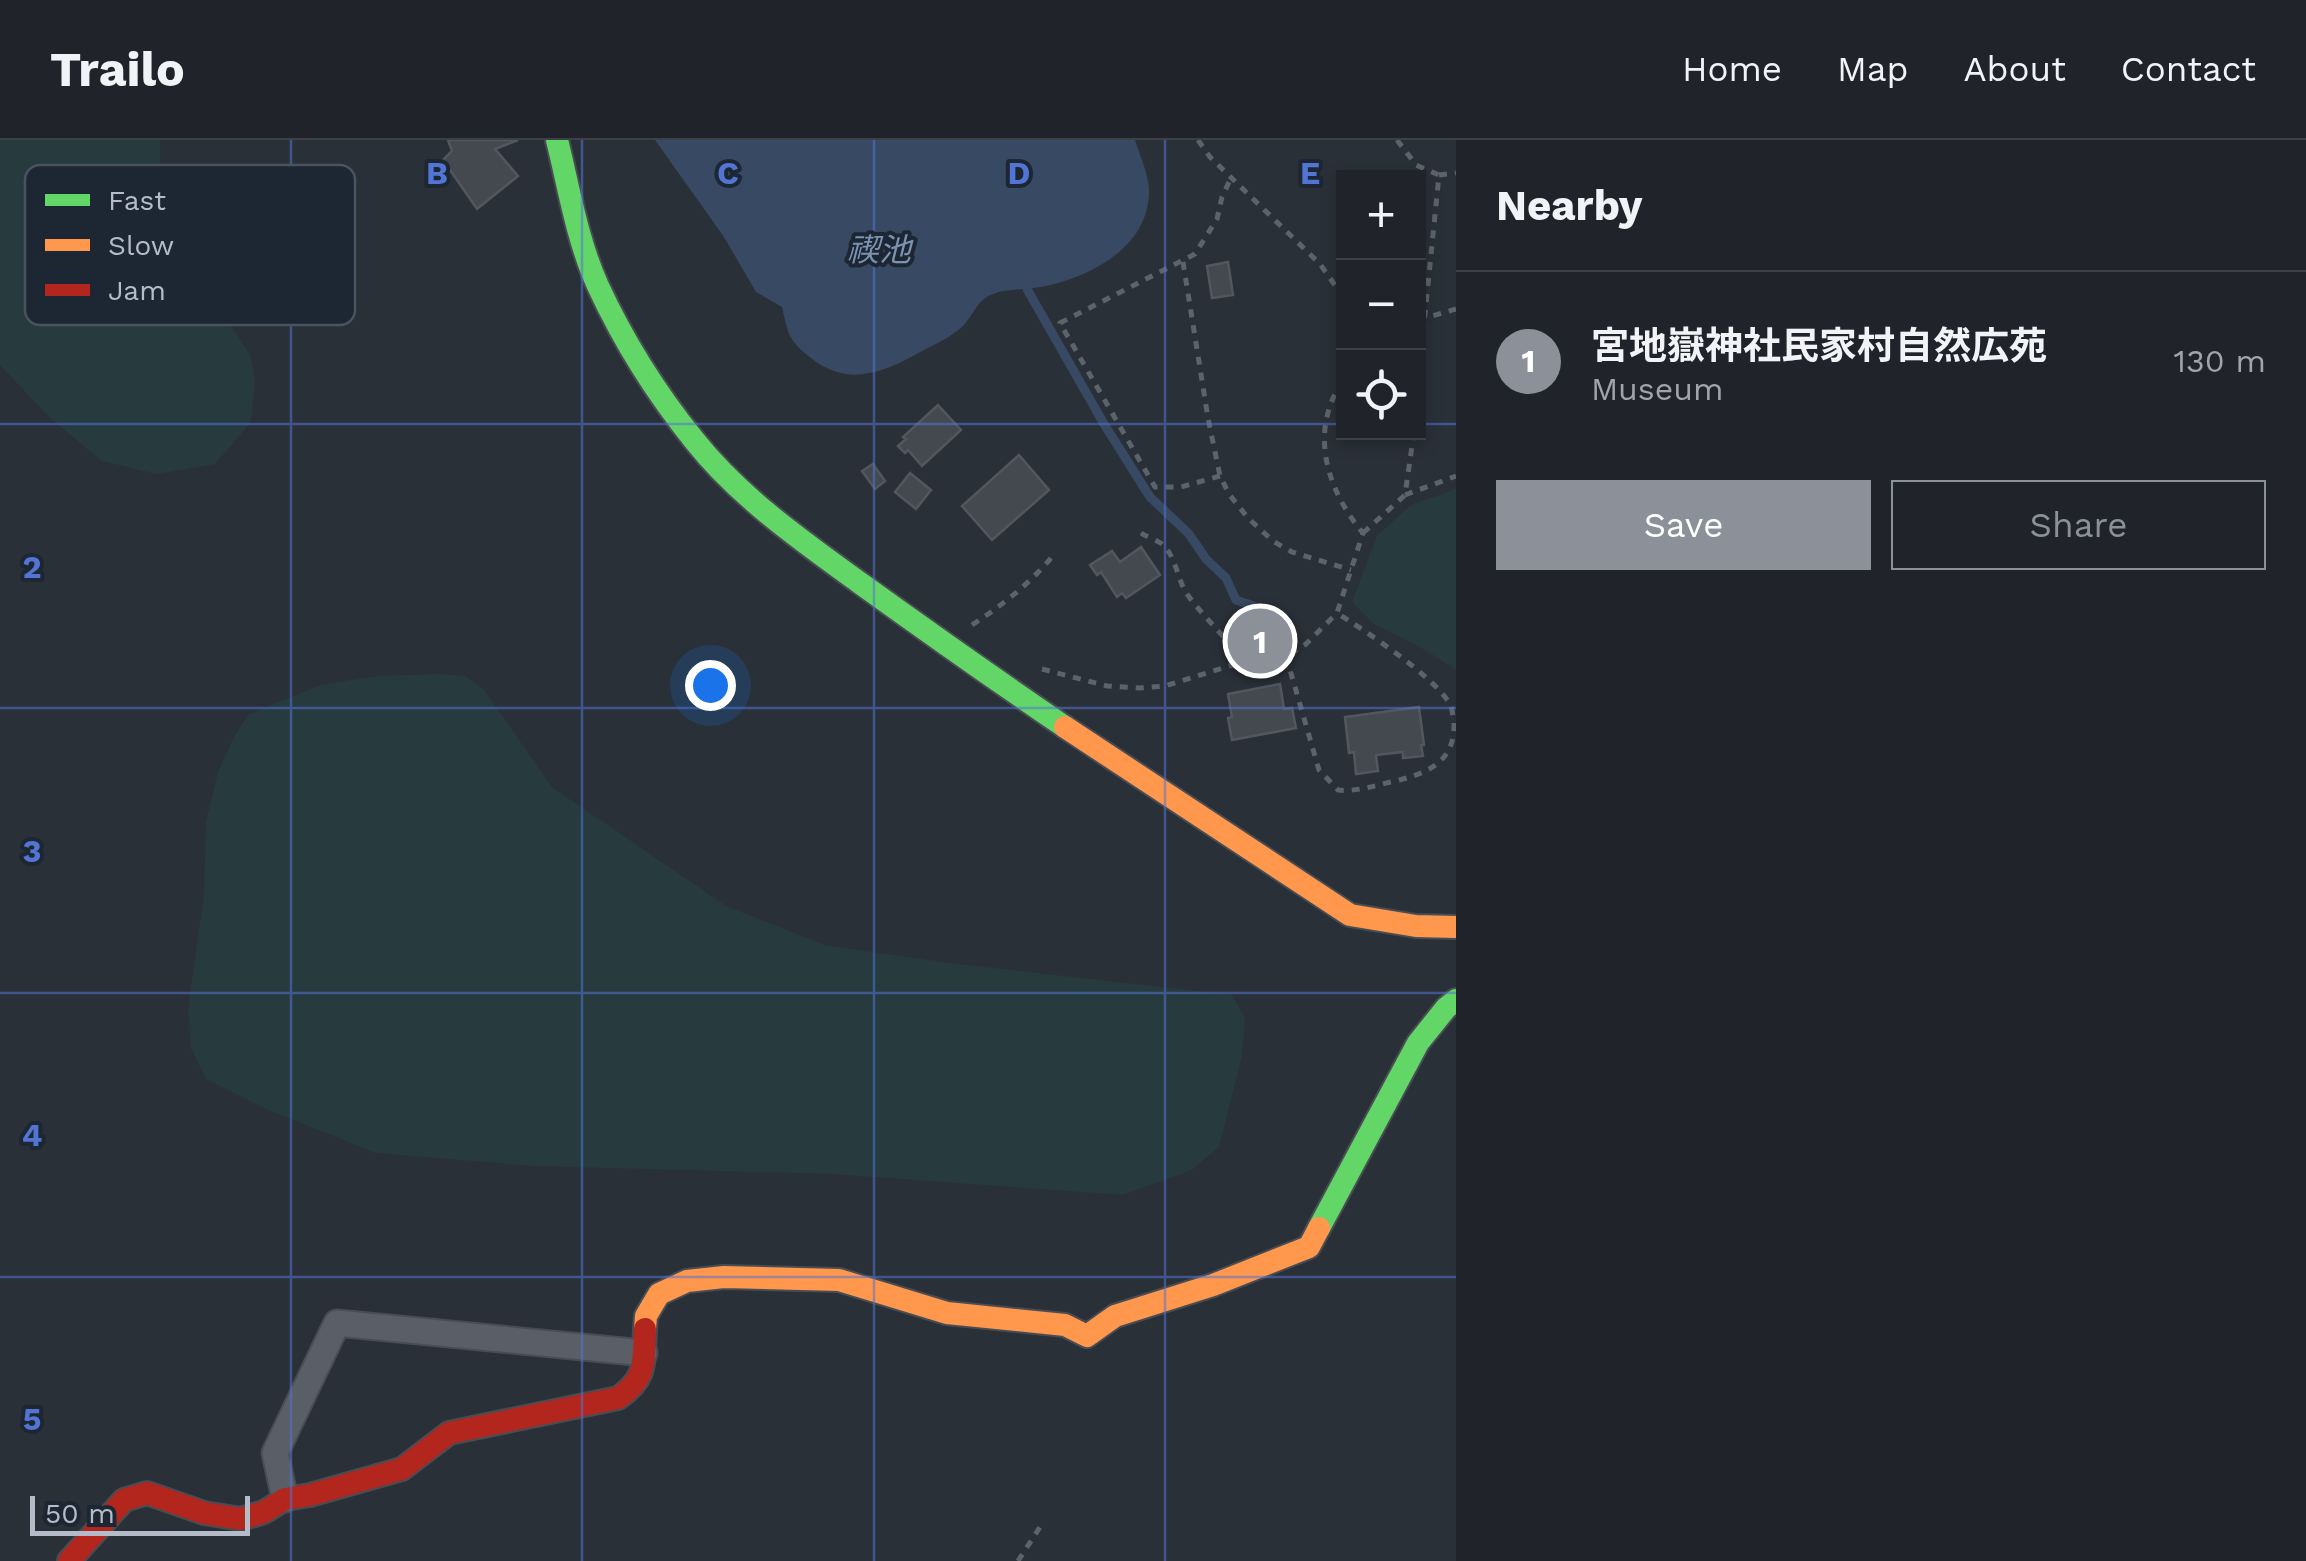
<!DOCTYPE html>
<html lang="en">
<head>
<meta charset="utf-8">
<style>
  body { margin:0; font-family:"Work Sans","Noto Sans JP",sans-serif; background:#282c32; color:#f1f3f6 }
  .controls { position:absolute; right:30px; top:30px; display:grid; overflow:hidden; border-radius:0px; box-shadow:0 5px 15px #0003 }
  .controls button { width:90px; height:90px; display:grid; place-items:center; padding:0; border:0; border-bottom:2px solid #3d4147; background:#20242a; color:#f1f3f6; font:50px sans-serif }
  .scale { position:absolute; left:30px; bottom:25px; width:220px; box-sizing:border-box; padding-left:10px; border:5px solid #b4bcc9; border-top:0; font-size:28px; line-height:35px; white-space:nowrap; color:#b4bcc9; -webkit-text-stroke:8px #1d2633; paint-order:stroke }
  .you { position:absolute; left:710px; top:545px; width:35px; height:35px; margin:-25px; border:8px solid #fff; border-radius:50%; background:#1a73e8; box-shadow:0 0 0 15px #1a73e833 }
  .badge { display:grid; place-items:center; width:65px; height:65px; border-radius:50%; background:#8c9099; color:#fff; font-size:32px; font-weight:700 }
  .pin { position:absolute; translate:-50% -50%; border:5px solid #fff; box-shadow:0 2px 10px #0006 }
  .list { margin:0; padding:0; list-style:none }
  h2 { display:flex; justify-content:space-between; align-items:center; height:130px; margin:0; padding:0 40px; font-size:42px }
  h2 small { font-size:32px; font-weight:400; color:#a2a4a8 }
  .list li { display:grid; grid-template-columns:65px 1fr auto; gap:30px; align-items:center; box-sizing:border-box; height:180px; padding:0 40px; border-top:2px solid #3d4147 }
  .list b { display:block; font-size:38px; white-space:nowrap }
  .list p { margin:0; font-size:32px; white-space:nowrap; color:#a2a4a8 }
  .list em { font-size:32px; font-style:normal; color:#a2a4a8 }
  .actions { display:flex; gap:20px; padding:30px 40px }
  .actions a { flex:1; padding:22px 0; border:2px solid #8c9099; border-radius:0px; text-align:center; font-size:35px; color:#8c9099 }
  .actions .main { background:#8c9099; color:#fff }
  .icon { flex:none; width:55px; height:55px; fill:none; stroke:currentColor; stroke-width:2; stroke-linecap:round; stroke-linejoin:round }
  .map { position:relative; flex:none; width:1456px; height:1421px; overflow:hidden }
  header { display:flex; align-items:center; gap:60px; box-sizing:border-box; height:140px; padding:0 50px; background:#20242a; border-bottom:2px solid #3d4147 }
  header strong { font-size:48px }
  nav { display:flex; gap:55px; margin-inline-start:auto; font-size:35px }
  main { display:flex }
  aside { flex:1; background:#20242a }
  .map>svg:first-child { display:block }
  .green { fill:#273a3e }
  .water { fill:#384963 }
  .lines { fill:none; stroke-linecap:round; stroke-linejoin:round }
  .stream { stroke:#384963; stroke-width:9 }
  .building { fill:#444950; stroke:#52575f; stroke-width:2.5 }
  .street-casing { stroke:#484c53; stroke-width:29 }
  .fast-casing { stroke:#484c53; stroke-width:26 }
  .slow-casing { stroke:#484c53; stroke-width:26 }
  .jam-casing { stroke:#484c53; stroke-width:26 }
  .path { stroke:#5d636a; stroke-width:5; stroke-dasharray:8 8; stroke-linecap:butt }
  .street { stroke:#5a5e66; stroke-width:25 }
  .fast { stroke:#63d668; stroke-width:22 }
  .slow { stroke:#ff974d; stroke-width:22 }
  .jam { stroke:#b3261e; stroke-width:22 }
  .grid { fill:none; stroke:#5274d3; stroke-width:2.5; stroke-opacity:0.55 }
  .labels { text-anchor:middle; stroke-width:8; stroke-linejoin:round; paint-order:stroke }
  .water-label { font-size:32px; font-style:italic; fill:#7c92b1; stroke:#1d2633 }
  .key { fill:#1d2633; stroke:#4a5360; stroke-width:2.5 }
  .key-label { font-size:28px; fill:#b4bcc9 }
  .grid-label { font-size:32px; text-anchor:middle; font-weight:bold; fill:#5274d3; stroke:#1d2633; stroke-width:8; stroke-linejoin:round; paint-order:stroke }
</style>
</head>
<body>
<header>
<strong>Trailo</strong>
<nav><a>Home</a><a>Map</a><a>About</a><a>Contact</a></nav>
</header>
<main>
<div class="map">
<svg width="1456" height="1421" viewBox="0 0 1456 1421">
  <rect width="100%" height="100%" fill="#2a3038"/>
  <g class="green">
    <path d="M 0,0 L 160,0 L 160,51 L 203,141 L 251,217 L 255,241 L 251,282 L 215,324 L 157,334 L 102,321 L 49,277 L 0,225 Z"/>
    <path d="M 1456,349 L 1456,530 L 1427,511 L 1374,484 L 1352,462 L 1377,396 L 1411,365 Z"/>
    <path d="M 440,534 L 465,536 L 485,551 L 552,647 L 726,766 L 824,805 L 942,822 L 1232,855 L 1245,878 L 1242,916 L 1219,1007 L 1190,1031 L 1122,1055 L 833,1034 L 533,1026 L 376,1013 L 264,968 L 206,939 L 191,908 L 188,869 L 204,754 L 206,681 L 218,632 L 234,597 L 248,575 L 320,545 L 377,536 Z"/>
  </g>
  <path class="water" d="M 655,0 L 1135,0 C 1140,16 1149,35 1149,51 C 1149,106 1094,135 1046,146 C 1029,150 1009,148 993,154 C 975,160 972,181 957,191 C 947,199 935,204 924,210 C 886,231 850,249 811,218 C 803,212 795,205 790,196 C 786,187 784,176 782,167 L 756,152 L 724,97 Z"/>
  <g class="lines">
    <path class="stream" d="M 1027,149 L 1104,284 L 1150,357 L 1189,394 L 1206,419 L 1226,438 L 1236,460 L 1254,466"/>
  </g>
  <g class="building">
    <path d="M 448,0 L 518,0 L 495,9 L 518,36 L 477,69 L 443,20 L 452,11 Z"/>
    <path d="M 1228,122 L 1233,155 L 1212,158 L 1207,126 Z"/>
    <path d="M 938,265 L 961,290 L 922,326 L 908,310 L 905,313 L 898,306 L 906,299 L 903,297 Z"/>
    <path d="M 1019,315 L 1049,350 L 992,400 L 962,366 Z"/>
    <path d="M 873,324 L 885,341 L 875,349 L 862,331 Z"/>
    <path d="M 910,333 L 931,350 L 916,369 L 895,352 Z"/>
    <path d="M 1141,407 L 1160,435 L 1126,458 L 1122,453 L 1117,457 L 1101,432 L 1097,435 L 1090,425 L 1112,411 L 1120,422 Z"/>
    <path d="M 1280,544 L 1284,569 L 1292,568 L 1296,588 L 1232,600 L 1228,578 L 1232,577 L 1228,554 Z"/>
    <path d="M 1419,567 L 1424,605 L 1421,605 L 1423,616 L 1403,618 L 1403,612 L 1376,615 L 1378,631 L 1356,634 L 1354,612 L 1349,613 L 1345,577 Z"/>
  </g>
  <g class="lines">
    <g class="street-casing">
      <path id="street" d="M 285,1359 L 275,1313 L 337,1183 L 644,1213"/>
    </g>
    <g class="fast-casing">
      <g id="fast">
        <path d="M 557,0 C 569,48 577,100 598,146 C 623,200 656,253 694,300 C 739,357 802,401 860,443 C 928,492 996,540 1065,587"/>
        <path d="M 1319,1088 L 1418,903 L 1446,868 L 1456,860"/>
      </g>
    </g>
    <g class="slow-casing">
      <g id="slow">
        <path d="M 1065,587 L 1350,775 L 1416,786 L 1456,787"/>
        <path d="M 645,1189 L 646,1176 L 659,1154 L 687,1141 L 724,1137 L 839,1140 L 947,1173 L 1065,1185 L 1087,1196 L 1115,1176 L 1213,1145 L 1309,1107 L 1319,1088"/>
      </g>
    </g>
    <g class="jam-casing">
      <path id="jam" d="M 69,1421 L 124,1360 L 147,1353 L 204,1373 L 241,1379 L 264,1372 L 285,1359 L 310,1355 L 402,1329 L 449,1293 L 618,1258 C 648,1238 643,1222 645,1189"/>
    </g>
    <g class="path">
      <path d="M 1198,0 L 1210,17 L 1320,124 L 1344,158"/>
      <path d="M 1397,0 L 1416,25 L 1439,35 L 1418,244"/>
      <path d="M 1439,35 L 1456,33"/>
      <path d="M 1183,122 L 1208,278 L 1220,336 L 1229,354 L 1248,378 L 1273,401 L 1292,412 L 1351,430"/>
      <path d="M 1418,180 L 1456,169"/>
      <path d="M 1220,336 L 1181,347 L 1155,347 L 1060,183 L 1195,114 L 1217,79 L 1222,57 L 1231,38"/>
      <path d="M 1405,355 L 1456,336"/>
      <path d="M 1141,393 C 1147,397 1156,400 1162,404 C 1176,416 1177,439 1187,454 C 1204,478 1227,497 1242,522"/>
      <path d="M 1363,393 L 1405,355 L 1414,292"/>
      <path d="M 972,485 C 1004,464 1032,442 1056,412"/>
      <path d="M 1286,516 L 1319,630 L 1338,650 C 1356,652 1373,646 1391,642 C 1425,634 1456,624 1454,581 C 1453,578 1452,568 1451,566 C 1436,537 1365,491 1337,473"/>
      <path d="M 1042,529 L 1107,546 L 1139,548 L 1165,546 L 1242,522 L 1280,520 L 1306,504 L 1337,473 L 1363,393 C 1336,361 1316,316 1328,273 C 1331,260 1338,248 1344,235"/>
      <path d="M 1018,1421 L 1040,1387"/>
    </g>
    <use href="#street" class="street"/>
    <use href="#fast" class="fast"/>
    <use href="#slow" class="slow"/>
    <use href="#jam" class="jam"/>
  </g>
  <path class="grid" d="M 291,0 L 291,1421M 582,0 L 582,1421M 874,0 L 874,1421M 1165,0 L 1165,1421M 0,284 L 1344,284M 1418,284 L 1456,284M 0,568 L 1456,568M 0,853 L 1456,853M 0,1137 L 1456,1137"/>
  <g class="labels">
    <g class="water-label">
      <text x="879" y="121">禊池</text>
    </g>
  </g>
  <rect x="25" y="25" width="330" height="160" rx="15" class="key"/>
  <rect x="45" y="54" width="45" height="12" fill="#63d668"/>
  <rect x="45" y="99" width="45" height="12" fill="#ff974d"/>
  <rect x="45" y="144" width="45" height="12" fill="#b3261e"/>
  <g class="key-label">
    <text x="108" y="70">Fast</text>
    <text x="108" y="115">Slow</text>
    <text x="108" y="160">Jam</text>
  </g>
  <g class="grid-label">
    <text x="437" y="44">B</text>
    <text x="728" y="44">C</text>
    <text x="1019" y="44">D</text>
    <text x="1310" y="44">E</text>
    <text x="32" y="438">2</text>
    <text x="32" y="722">3</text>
    <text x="32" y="1006">4</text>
    <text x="32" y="1290">5</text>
  </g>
</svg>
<div class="controls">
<button>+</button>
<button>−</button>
<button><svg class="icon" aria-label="locate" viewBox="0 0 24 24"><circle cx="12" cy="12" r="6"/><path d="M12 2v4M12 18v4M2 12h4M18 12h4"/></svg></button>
</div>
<div class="scale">50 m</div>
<div class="you"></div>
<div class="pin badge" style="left:1260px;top:501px">1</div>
</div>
<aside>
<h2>Nearby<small></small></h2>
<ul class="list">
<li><span class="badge">1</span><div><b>宮地嶽神社民家村自然広苑</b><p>Museum</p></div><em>130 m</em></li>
</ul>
<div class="actions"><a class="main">Save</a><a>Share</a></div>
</aside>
</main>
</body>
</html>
